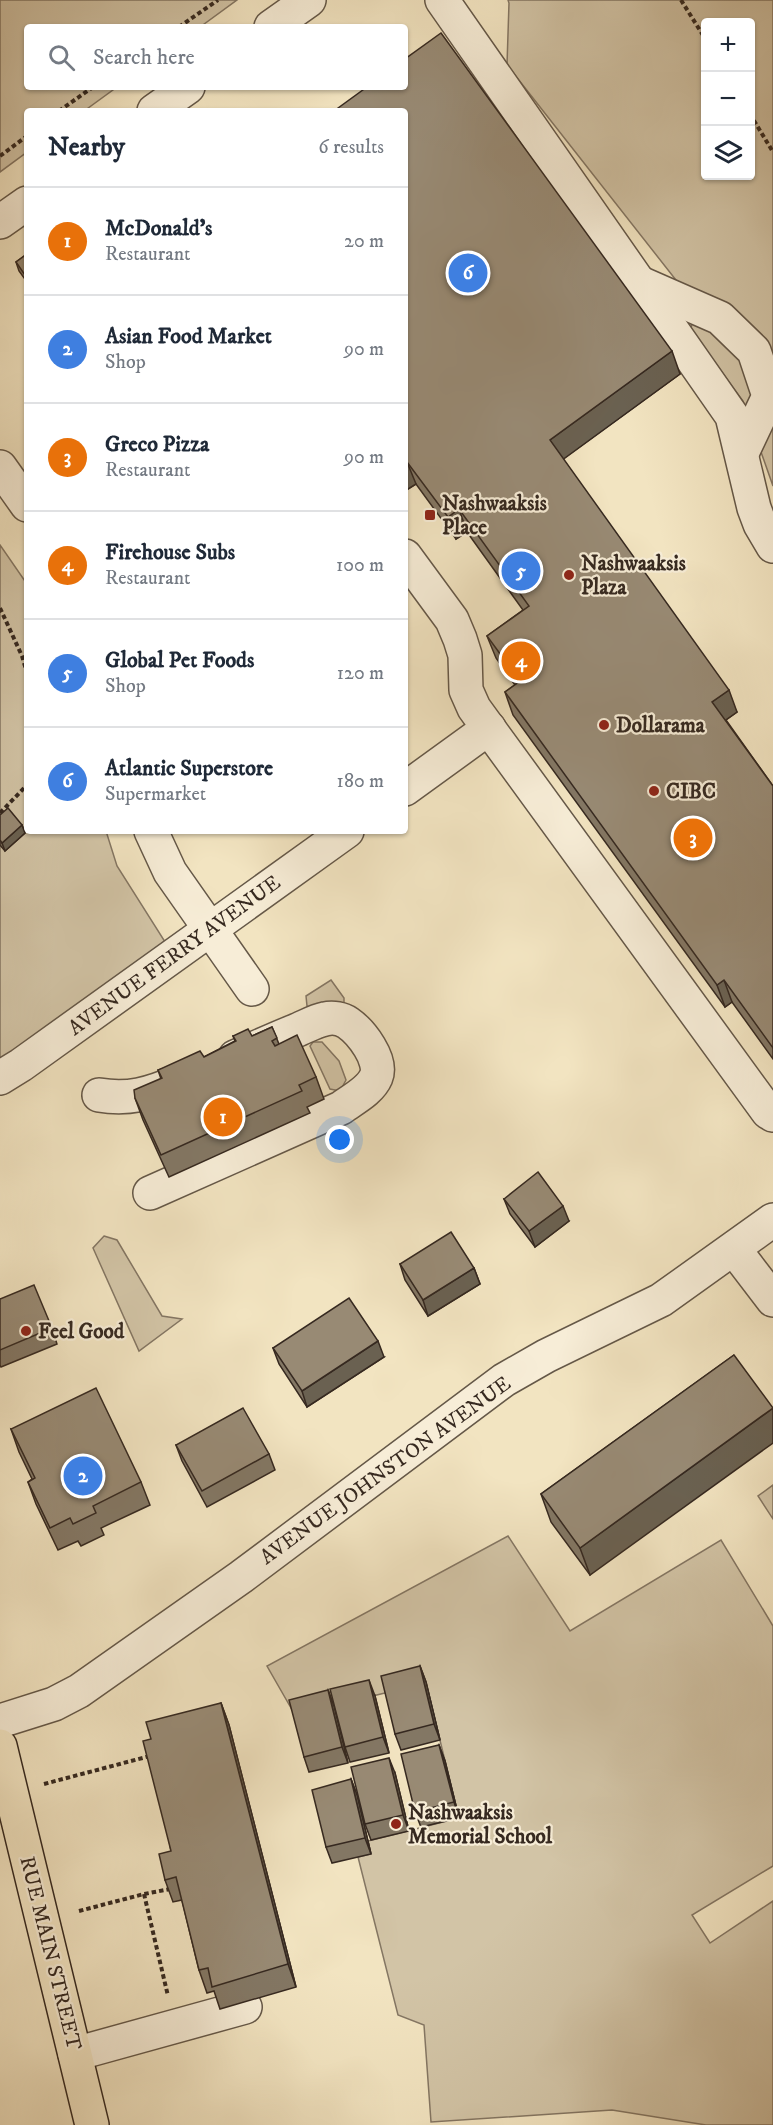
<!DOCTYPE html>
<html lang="en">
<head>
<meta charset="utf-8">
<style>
  body { margin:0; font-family:"IM FELL DW Pica",serif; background:#f2f2f3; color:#1f2937 }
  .controls { position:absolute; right:18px; top:18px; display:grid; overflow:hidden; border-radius:6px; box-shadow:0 2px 4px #0004 }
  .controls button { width:54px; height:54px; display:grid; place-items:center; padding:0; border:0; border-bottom:2px solid #e0e1e3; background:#fff; color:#1f2937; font:30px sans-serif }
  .you { position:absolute; left:340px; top:1140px; width:21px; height:21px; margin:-15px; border:4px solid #fff; border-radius:50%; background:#1a73e8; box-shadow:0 0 0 9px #1a73e833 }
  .badge { display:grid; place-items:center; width:39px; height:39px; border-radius:50%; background:#d93025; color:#fff; font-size:20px; font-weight:700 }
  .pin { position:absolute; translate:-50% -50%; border:3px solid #fff; box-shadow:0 2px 6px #0006 }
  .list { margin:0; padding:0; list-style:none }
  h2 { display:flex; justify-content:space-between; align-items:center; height:78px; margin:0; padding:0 24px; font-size:26px }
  h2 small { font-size:20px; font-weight:400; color:#747a83 }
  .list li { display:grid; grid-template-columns:39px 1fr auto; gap:18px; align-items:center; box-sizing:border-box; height:108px; padding:0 24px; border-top:2px solid #e0e1e3 }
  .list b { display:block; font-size:22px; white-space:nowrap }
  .list p { margin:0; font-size:20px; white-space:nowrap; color:#747a83 }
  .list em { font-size:20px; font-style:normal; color:#747a83 }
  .icon { flex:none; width:33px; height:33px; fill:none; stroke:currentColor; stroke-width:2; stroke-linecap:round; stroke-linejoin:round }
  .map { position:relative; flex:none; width:773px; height:2125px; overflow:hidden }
  .search { position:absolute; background:#fff; box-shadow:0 2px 4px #0004; left:24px; top:24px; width:384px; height:66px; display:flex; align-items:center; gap:15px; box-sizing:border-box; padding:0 21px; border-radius:6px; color:#747a83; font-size:22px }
  .panel { position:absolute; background:#fff; box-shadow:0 2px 4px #0004; left:24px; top:108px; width:384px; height:726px; border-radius:6px }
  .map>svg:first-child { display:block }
  .green { fill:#d2c4a6; stroke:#847663; stroke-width:1.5; fill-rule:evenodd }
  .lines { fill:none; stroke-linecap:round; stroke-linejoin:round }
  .minor-casing { stroke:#655848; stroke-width:36 }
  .major-casing { stroke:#362920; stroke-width:36 }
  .path { stroke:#362920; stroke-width:4; stroke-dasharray:4.5 3; stroke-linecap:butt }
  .minor { stroke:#f7edd7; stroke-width:33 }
  .major { stroke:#f2e4c1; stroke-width:33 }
  .wall { fill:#837764; stroke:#362920; stroke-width:1.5 }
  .shaded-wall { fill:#6a6151; stroke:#362920; stroke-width:1.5 }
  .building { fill:#988a74; stroke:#362920; stroke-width:1.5 }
  .poi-dot { fill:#8f2418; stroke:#f7edd7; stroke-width:2 }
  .labels { text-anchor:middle; stroke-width:4.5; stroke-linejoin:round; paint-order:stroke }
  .poi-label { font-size:21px; font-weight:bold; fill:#362920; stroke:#f7edd7; text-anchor:start }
  .street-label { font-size:21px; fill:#362920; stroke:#f7edd7 }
</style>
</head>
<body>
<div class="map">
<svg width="773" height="2125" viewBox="0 0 773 2125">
  <rect width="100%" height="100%" fill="#f2e4c1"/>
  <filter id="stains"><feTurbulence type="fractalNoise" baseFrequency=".00333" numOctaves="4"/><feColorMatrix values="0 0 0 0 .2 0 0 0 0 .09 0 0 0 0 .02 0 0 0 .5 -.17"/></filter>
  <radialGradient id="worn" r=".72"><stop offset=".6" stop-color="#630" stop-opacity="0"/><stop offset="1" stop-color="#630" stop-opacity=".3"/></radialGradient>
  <g class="green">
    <path d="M 0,0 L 237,0 L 200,27 L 27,27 L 27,87 L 117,87 L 84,111 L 27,111 L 27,152 L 0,172 Z"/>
    <path d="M 508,0 L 773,0 L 773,486 L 743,401 L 691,330 L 694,303 L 507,65 L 509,3 ZM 706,22 L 750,22 L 750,176 L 706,176 Z"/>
    <path d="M 0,545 L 27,584 L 27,831 L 106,831 L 117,866 L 174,956 L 0,1078 Z"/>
    <path d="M 331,980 L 344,998 L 344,1009 L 316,1011 L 307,1006 L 306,996 Z"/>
    <path d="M 313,1042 L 322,1042 L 339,1061 L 346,1080 L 340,1091 L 330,1089 L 310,1046 Z"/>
    <path d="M 104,1236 L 117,1240 L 162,1316 L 182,1319 L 139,1351 L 93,1248 Z"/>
    <path d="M 773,1485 L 773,1519 L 758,1496 Z"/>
    <path d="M 508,1536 L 570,1631 L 721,1540 L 773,1626 L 773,1866 L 692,1915 L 710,1943 L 773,1901 L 773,2125 L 706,2125 L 612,2110 L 431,2122 L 424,2025 L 398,2015 L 358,1857 L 371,1854 L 368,1841 L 459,1818 L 426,1683 L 295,1715 L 267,1666 Z"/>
  </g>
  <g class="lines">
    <g class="minor-casing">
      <g id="minor">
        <path d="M 442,0 L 732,416 L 754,508 L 760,524 L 773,546"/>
        <path d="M 271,27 L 309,0"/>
        <path d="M 154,111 L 188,87"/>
        <path d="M 0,222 L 27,203"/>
        <path d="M 638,282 L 720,318 L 754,351 L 769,396 L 742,453"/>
        <path d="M 0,467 L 27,505"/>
        <path d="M 405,556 L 452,620 L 460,639 L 465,655 L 466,690 L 474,708 L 768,1112 L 773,1115"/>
        <path d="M 405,789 L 489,728"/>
        <path d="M 151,831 L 170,872 L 252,989"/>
        <path d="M 0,1078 L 21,1065 L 347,831"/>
        <path d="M 99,1095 C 128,1100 150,1094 177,1082"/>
        <path d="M 150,1193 L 341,1108 C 353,1099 370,1091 376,1077 C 383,1060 361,1032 348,1023 C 342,1019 333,1017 325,1019 C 315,1021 305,1027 295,1031 C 275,1039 255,1048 235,1057"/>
        <path d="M 734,1249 L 773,1300"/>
        <path d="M 0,1721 L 54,1704 L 79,1691 L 241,1577 L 504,1380 L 546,1356 L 661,1300 L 773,1220"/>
        <path d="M 75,2054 L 245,2007"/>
      </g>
    </g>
    <g class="major-casing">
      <path id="major" d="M 0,1746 L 92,2125"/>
    </g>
    <g class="path">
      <path d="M 681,0 L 706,40"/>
      <path d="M 179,27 L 218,0"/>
      <path d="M 59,111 L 93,87"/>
      <path d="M 750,114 L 773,152"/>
      <path d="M 0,156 L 27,136"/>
      <path d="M 0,608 L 22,656 L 27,673"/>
      <path d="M 0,813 L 27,785"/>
      <path d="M 44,1784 L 150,1756"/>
      <path d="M 144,1894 L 168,1996"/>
      <path d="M 79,1911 L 144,1894 L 170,1889"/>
    </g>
    <use href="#minor" class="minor"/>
    <use href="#major" class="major"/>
  </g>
  <g class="wall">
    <path d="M 405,111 L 680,374 L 563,459 L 737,712 L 726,720 L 773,786 L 773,1059 L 732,1002 L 725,1007 L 513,715 L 505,692 L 515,685 L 496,658 L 487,636 L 523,610 L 467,532 L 456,539 L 416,484 L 405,491 Z"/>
    <path d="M 27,254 L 27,282 L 19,271 L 16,262 Z"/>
    <path d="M 0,815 L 22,825 L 25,833 L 5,851 L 0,845 Z"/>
    <path d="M 272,1027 L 279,1044 L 316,1077 L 324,1099 L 307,1107 L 310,1113 L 169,1177 L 143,1120 L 135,1098 L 161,1079 L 158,1070 L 204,1057 L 235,1041 L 233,1036 L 252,1036 Z"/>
    <path d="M 504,1199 L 569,1221 L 535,1247 L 510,1214 Z"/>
    <path d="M 400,1264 L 474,1268 L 480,1284 L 428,1316 L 405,1280 Z"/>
    <path d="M 0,1299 L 52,1328 L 57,1344 L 1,1367 L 0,1365 Z"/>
    <path d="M 273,1348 L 384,1357 L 307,1407 L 279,1364 Z"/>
    <path d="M 734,1355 L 590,1575 L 551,1522 L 541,1494 Z"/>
    <path d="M 11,1429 L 141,1482 L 150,1505 L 101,1528 L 104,1535 L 81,1546 L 78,1541 L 58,1550 L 36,1504 L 28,1482 L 32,1479 L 19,1452 Z"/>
    <path d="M 176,1445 L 269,1454 L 275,1470 L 207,1507 L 182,1461 Z"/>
    <path d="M 420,1666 L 426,1682 L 440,1740 L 401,1750 L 395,1734 Z"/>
    <path d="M 328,1690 L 334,1706 L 348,1763 L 309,1772 L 304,1757 Z"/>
    <path d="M 375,1696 L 389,1753 L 350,1762 L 345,1747 Z"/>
    <path d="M 221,1703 L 229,1725 L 296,1987 L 220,2009 L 214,1991 L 207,1993 L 199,1970 L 182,1900 L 173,1902 L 165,1880 L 171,1851 L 151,1739 Z"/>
    <path d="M 439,1745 L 445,1761 L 459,1818 L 421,1827 L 415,1812 Z"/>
    <path d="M 395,1773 L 409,1831 L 371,1840 L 365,1824 Z"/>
    <path d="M 351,1779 L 357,1795 L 371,1854 L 332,1863 L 326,1847 Z"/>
  </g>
  <g class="shaded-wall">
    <path d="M 672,351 L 680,374 L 558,463 L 550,440 Z"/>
    <path d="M 407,462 L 416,484 L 405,491 L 405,463 Z"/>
    <path d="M 459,509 L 467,532 L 456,539 L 448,517 Z"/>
    <path d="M 729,690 L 737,712 L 720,724 L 712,702 Z"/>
    <path d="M 22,825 L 25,833 L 5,851 L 2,843 Z"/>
    <path d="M 724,980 L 732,1002 L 725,1007 L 717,985 Z"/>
    <path d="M 563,1206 L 569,1221 L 535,1247 L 529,1231 Z"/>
    <path d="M 474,1268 L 480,1284 L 428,1316 L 423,1300 Z"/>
    <path d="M 378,1341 L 384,1357 L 307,1407 L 302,1391 Z"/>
    <path d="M 773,1408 L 773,1443 L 590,1575 L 580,1548 Z"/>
    <path d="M 420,1666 L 426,1682 L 440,1740 L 434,1724 Z"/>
    <path d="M 369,1680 L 375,1696 L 389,1753 L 383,1737 Z"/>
    <path d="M 328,1690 L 334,1706 L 348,1763 L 342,1747 Z"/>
    <path d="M 221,1703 L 229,1725 L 296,1987 L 288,1964 Z"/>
    <path d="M 439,1745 L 445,1761 L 459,1818 L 454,1802 Z"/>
    <path d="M 389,1758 L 395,1773 L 409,1831 L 403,1815 Z"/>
    <path d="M 351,1779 L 357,1795 L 371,1854 L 365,1838 Z"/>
  </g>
  <g class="building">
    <path d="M 441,33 L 672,351 L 550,440 L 729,690 L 712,702 L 773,786 L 773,1048 L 724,980 L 717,985 L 505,692 L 520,681 L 487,636 L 529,606 L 459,509 L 448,517 L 407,462 L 405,463 L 405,111 L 334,111 L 367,87 L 405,87 L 405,59 Z"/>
    <path d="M 27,254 L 27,278 L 16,262 Z"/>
    <path d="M 8,808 L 22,825 L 2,843 L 0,840 L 0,815 Z"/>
    <path d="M 272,1027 L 277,1038 L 272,1041 L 275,1046 L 297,1035 L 316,1077 L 299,1085 L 302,1091 L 161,1155 L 135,1098 L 134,1090 L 162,1078 L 158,1070 L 200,1051 L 204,1057 L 236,1041 L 233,1036 L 248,1029 L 252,1036 Z"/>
    <path d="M 538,1172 L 563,1206 L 529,1231 L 504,1199 Z"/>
    <path d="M 451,1232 L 474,1268 L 423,1300 L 400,1264 Z"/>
    <path d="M 34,1285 L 52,1328 L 0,1350 L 0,1299 Z"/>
    <path d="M 349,1298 L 378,1341 L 302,1391 L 273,1348 Z"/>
    <path d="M 734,1355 L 773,1408 L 580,1548 L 541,1494 Z"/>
    <path d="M 96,1388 L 141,1482 L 93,1506 L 96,1513 L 73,1524 L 70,1518 L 50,1528 L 28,1482 L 35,1478 L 11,1429 Z"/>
    <path d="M 243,1408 L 269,1454 L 202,1491 L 176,1445 Z"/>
    <path d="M 420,1666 L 434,1724 L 395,1734 L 381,1676 Z"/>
    <path d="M 369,1680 L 383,1737 L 345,1747 L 330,1689 Z"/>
    <path d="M 328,1690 L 342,1747 L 304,1757 L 289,1700 Z"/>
    <path d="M 221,1703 L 288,1964 L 212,1987 L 208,1968 L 199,1970 L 176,1877 L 165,1880 L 159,1854 L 171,1851 L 143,1741 L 151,1739 L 146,1722 Z"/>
    <path d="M 439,1745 L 454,1802 L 415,1812 L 401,1754 Z"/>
    <path d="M 389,1758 L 403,1815 L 365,1824 L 351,1767 Z"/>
    <path d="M 351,1779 L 365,1838 L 326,1847 L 312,1790 Z"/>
  </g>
  <g class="poi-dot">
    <rect x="424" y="509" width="12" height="12" rx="3"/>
    <circle cx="569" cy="575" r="6"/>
    <circle cx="604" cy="725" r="6"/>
    <circle cx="654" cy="791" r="6"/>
    <circle cx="26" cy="1331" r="6"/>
    <circle cx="396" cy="1824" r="6"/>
  </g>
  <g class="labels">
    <g class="poi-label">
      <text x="442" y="510">Nashwaaksis<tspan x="442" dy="24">Place</tspan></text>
      <text x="581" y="570">Nashwaaksis<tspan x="581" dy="24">Plaza</tspan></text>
      <text x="616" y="732">Dollarama</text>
      <text x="666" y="798">CIBC</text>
      <text x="38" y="1338">Feel Good</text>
      <text x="408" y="1819">Nashwaaksis<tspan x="408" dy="24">Memorial School</tspan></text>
    </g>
    <g class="street-label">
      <text transform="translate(174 955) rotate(-36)" y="7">AVENUE FERRY AVENUE</text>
      <text transform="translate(385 1470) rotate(-36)" y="7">AVENUE JOHNSTON AVENUE</text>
      <text transform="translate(51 1953) rotate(76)" y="7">RUE MAIN STREET</text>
    </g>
  </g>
  <rect width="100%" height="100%" filter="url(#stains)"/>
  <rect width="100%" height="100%" fill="url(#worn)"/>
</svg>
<div class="controls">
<button>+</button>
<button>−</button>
<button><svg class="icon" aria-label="layers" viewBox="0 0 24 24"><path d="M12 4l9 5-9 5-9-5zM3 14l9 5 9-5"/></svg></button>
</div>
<div class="you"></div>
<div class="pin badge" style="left:223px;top:1117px;background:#e8710a">1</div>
<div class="pin badge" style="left:83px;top:1476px;background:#3f7fe0">2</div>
<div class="pin badge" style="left:693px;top:838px;background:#e8710a">3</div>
<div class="pin badge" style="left:521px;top:661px;background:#e8710a">4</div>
<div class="pin badge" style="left:521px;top:571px;background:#3f7fe0">5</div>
<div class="pin badge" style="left:468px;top:273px;background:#3f7fe0">6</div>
<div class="search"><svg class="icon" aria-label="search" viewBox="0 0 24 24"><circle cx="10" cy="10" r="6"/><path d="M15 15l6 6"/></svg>Search here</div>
<section class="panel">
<h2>Nearby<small>6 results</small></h2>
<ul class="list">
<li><span class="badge" style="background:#e8710a">1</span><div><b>McDonald's</b><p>Restaurant</p></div><em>20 m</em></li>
<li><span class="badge" style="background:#3f7fe0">2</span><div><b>Asian Food Market</b><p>Shop</p></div><em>90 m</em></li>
<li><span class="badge" style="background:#e8710a">3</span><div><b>Greco Pizza</b><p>Restaurant</p></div><em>90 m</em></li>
<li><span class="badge" style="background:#e8710a">4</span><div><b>Firehouse Subs</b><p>Restaurant</p></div><em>100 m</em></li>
<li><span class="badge" style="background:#3f7fe0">5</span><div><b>Global Pet Foods</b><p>Shop</p></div><em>120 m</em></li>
<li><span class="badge" style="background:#3f7fe0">6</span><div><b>Atlantic Superstore</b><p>Supermarket</p></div><em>180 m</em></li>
</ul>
</section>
</div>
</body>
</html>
